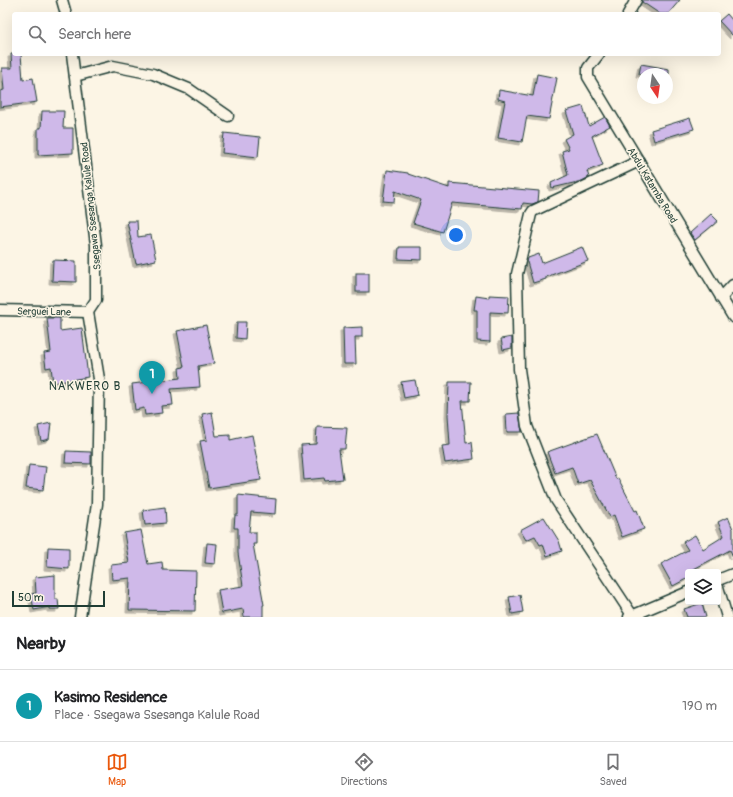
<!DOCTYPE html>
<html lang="en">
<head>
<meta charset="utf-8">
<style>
  body { margin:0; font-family:Pangolin,sans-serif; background:#f6f6f6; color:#202124 }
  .controls { position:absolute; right:12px; bottom:12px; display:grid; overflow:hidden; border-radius:4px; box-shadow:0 4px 16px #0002 }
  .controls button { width:36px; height:36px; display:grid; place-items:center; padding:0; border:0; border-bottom:1px solid #e0e0e0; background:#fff; color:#202124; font:20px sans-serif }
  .compass { position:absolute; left:637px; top:68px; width:36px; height:36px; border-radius:50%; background:#fff; box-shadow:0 4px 16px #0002; rotate:167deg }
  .scale { position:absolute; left:12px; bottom:10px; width:93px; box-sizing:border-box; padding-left:4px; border:2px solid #1f3d34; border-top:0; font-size:11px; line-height:14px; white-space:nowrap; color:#1f3d34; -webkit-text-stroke:3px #fcf5e5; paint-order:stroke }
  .you { position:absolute; left:456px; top:235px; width:14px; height:14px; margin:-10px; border:3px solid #fff; border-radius:50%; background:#1a73e8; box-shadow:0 0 0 6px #1a73e833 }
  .badge { display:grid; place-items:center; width:26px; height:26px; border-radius:50%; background:#ea580c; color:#fff; font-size:13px; font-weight:700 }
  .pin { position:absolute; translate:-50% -33px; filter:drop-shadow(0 1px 2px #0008) }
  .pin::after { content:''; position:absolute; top:21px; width:14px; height:12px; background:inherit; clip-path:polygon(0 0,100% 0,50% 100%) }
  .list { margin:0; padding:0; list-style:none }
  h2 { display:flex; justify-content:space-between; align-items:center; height:52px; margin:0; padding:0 16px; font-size:17px }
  h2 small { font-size:13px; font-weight:400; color:#757577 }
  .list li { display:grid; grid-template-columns:26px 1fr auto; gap:12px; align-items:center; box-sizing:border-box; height:72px; padding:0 16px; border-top:1px solid #e0e0e0 }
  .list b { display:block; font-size:15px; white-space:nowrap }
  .list p { margin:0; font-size:13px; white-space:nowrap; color:#757577 }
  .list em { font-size:13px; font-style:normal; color:#757577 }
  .icon { flex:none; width:22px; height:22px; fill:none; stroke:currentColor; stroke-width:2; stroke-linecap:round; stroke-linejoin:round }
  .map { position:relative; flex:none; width:733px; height:617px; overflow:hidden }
  .search { position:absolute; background:#fff; box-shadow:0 4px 16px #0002; left:12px; right:12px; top:12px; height:44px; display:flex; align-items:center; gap:10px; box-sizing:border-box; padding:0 14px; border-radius:4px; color:#757577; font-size:15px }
  .sheet { height:124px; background:#fff }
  nav { display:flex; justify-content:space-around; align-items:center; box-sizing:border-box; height:56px; border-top:1px solid #e0e0e0; background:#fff; font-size:11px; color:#757577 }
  nav a { display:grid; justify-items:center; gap:2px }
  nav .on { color:#ea580c }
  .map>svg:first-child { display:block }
  .building { fill:#cfb9e9; stroke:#1f3d34; filter:url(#shadow) }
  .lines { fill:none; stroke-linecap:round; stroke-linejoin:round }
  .minor-casing { stroke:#1f3d34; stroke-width:13 }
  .minor { stroke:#fcf5e5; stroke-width:10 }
  .labels { text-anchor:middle; stroke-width:3; stroke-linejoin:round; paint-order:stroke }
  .street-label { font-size:10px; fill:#1f3d34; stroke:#fcf5e5 }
  .quarter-label { font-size:12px; letter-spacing:1px; fill:#1f3d34; stroke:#fcf5e5 }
</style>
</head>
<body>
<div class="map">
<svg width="733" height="617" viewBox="0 0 733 617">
  <defs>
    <filter id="shadow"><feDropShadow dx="-3" dy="3" stdDeviation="0" flood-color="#0004"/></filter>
  </defs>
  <rect width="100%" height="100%" fill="#fcf5e5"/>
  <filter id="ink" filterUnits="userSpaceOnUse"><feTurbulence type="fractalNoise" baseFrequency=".025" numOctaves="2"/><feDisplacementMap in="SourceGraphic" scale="8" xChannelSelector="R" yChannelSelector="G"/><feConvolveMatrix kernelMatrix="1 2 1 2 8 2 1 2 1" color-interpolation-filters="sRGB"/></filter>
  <g filter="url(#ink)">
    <g class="building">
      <path d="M 642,0 L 680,0 L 668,14 L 660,14 L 642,2 Z"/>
      <path d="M 727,14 L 733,21 L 733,36 L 719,21 Z"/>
      <path d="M 11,54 L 21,54 L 23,80 L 33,78 L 37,102 L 0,107 L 0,91 L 4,90 L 2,68 L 12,68 Z"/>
      <path d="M 641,64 L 669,69 L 669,74 L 639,74 Z"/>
      <path d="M 537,74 L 557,78 L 549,119 L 527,116 L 522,142 L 498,138 L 505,101 L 498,99 L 499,90 L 533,96 Z"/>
      <path d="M 583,106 L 589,126 L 605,117 L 610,126 L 592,136 L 603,165 L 587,171 L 589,177 L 582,181 L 552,188 L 551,183 L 568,175 L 562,151 L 569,149 L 564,139 L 573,134 L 566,111 Z"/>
      <path d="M 42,111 L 64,111 L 63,128 L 73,128 L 73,153 L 38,155 L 38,128 L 41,128 Z"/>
      <path d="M 690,118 L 694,129 L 654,141 L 651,130 Z"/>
      <path d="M 224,133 L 260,137 L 258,157 L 222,153 Z"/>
      <path d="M 387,170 L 408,173 L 408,174 L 449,188 L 449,183 L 539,191 L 538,202 L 532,204 L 523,203 L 522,209 L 452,203 L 443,232 L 413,223 L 421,200 L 395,191 L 394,202 L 383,201 Z"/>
      <path d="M 711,214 L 718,221 L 695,240 L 690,233 Z"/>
      <path d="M 127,221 L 137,221 L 138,237 L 151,235 L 156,260 L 136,264 Z"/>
      <path d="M 399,247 L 422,247 L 422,260 L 398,259 Z"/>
      <path d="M 582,247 L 588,261 L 546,277 L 546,279 L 533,283 L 527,262 L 528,258 L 539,254 L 542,263 Z"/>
      <path d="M 53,260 L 76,261 L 76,282 L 52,281 Z"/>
      <rect x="356" y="273" width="13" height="19"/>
      <path d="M 489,295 L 509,296 L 508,313 L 490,312 L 490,342 L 477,341 L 477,310 L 474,310 L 476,296 L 489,298 Z"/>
      <path d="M 47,318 L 60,318 L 60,331 L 82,328 L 88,377 L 53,383 L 51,367 L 46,368 L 44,353 L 51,352 Z"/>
      <path d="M 237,322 L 246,322 L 245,339 L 236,338 Z"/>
      <path d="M 206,325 L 214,363 L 198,366 L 200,387 L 171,389 L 173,405 L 161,406 L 162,413 L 145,415 L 144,408 L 135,410 L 132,384 L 180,378 L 179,368 L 184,367 L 177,331 Z"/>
      <path d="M 362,327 L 362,337 L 355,337 L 356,364 L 344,364 L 343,328 Z"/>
      <path d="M 512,337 L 512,348 L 503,350 L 501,339 Z"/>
      <path d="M 415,380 L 418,395 L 404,398 L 401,382 Z"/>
      <path d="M 449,382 L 471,382 L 470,401 L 462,401 L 466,443 L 472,442 L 474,459 L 445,463 L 442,446 L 450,445 L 448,415 Z"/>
      <path d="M 212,412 L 216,436 L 230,435 L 230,440 L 252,435 L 261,480 L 209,488 L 200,441 L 207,440 L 202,414 Z"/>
      <path d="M 519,413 L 522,432 L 507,432 L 506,414 Z"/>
      <path d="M 51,423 L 49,439 L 41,441 L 38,426 Z"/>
      <path d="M 317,427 L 347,428 L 345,449 L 339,449 L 343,479 L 325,481 L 324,478 L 304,480 L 301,445 L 316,444 Z"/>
      <path d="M 597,434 L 616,479 L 618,478 L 635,511 L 637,510 L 644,529 L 622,537 L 614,515 L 610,517 L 590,480 L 578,484 L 572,467 L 555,473 L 547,452 Z"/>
      <path d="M 66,451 L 91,452 L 91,464 L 65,463 Z"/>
      <path d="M 29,465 L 46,467 L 43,490 L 26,488 Z"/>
      <path d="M 238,495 L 276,499 L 275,514 L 251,512 L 249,532 L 256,532 L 256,544 L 253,544 L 264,605 L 263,605 L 263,617 L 244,617 L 243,609 L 222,613 L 218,590 L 243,586 L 238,553 L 238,528 L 234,528 L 235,515 L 238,515 Z"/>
      <path d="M 165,507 L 166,523 L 145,525 L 143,510 Z"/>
      <path d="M 544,517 L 559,541 L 562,551 L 547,556 L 543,544 L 540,545 L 535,536 L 526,540 L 520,530 Z"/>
      <path d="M 728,517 L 733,529 L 733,557 L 730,550 L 688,572 L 688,578 L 673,586 L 661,564 L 688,550 L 683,542 L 695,535 L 703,549 L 724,536 L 718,522 Z"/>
      <path d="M 141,530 L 148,564 L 162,562 L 163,570 L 196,571 L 195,611 L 129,610 L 130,578 L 112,580 L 111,565 L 129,563 L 124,533 Z"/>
      <path d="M 207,543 L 217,544 L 215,564 L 205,563 Z"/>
      <path d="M 48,547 L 69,548 L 69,569 L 47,567 Z"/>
      <path d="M 55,575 L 55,599 L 58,599 L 59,609 L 50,609 L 50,607 L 34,610 L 31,594 L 36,593 L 35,577 Z"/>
      <path d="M 520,595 L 523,612 L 512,614 L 509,597 Z"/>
      <path d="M 702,603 L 706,617 L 687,617 L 684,609 Z"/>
    </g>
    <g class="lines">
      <g class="minor-casing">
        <g id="minor">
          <path d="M 62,0 L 66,14"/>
          <path d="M 628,14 L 636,0"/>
          <path d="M 72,54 L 96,245 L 96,300 L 88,312 L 99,379 L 97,504 L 80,617"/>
          <path d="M 599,54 L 588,68 L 588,77 L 733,317"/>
          <path d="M 75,76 L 113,66 L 153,74 L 189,89 L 228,116"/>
          <path d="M 721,298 L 733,285"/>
          <path d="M 0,310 L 88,312"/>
          <path d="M 718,580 L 733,574"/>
          <path d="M 718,587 L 727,617"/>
          <path d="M 632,615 L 556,500 L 527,426 L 519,369 L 517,274 L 531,214 L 533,211 L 639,161"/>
          <path d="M 629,617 L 688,592"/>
        </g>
      </g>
      <use href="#minor" class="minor"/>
    </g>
  </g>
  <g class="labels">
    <g class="street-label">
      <text transform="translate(653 185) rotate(59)" y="4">Abdul Katamba Road</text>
      <text transform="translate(90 206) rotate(-96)" y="4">Ssegawa Ssesanga Kalule Road</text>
      <text transform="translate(44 311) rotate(1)" y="4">Serguei Lane</text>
    </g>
    <g class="quarter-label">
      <text x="85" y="390">NAKWERO B</text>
    </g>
  </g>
</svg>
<div class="controls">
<button><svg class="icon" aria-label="layers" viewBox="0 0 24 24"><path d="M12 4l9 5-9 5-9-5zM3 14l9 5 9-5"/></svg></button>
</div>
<svg class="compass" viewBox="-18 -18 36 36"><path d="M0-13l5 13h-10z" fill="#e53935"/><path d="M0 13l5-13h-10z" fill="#757577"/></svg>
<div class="scale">50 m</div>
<div class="you"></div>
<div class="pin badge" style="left:152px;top:394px;background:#0f9aa8">1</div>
<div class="search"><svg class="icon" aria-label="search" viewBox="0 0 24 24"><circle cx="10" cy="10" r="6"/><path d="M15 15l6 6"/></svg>Search here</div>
</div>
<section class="sheet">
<h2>Nearby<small></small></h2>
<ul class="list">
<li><span class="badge" style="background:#0f9aa8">1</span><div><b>Kasimo Residence</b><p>Place · Ssegawa Ssesanga Kalule Road</p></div><em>190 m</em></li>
</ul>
</section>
<nav>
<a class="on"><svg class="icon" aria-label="map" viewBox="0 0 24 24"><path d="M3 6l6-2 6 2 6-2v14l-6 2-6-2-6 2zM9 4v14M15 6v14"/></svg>Map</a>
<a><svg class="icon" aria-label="directions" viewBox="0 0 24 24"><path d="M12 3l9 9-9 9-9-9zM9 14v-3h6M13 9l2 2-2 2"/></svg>Directions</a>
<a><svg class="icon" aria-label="saved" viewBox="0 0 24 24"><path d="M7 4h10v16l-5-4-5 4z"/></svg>Saved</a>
</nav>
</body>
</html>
